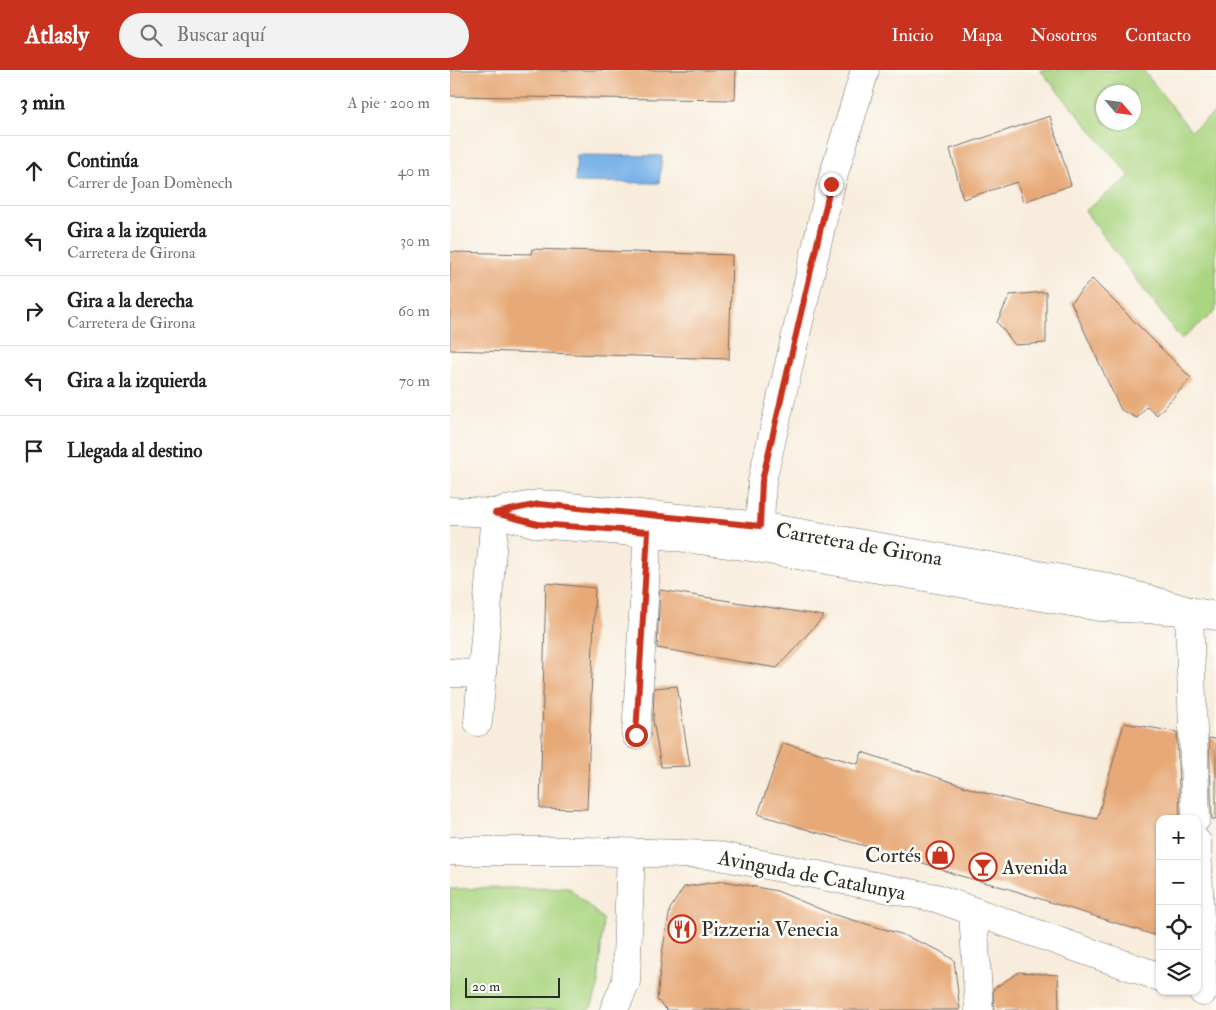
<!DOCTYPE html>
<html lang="es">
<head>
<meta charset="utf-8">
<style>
  body { margin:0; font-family:"IM FELL Double Pica",serif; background:#f2f2f2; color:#222 }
  .controls { position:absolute; right:15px; bottom:15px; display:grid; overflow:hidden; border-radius:10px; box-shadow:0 1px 4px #0004 }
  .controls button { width:45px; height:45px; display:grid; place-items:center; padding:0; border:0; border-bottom:1px solid #e0e0e0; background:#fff; color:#222; font:25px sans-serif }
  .compass { position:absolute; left:646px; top:15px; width:45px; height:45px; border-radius:50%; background:#fff; box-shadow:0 1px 4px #0004; rotate:118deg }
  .scale { position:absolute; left:15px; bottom:12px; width:95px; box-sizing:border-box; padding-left:5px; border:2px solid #2b2b2b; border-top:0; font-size:14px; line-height:18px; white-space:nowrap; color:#2b2b2b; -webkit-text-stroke:4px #fdfcf7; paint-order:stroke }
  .stop { position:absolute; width:15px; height:15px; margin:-11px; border:4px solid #c8321e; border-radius:50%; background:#fff }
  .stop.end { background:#c8321e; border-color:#fff; box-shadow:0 1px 5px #0008 }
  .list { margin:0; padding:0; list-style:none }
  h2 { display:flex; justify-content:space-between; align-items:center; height:65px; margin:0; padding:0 20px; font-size:21px }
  h2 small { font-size:16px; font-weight:400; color:#767676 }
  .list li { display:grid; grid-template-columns:32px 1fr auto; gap:15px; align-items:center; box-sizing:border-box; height:70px; padding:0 20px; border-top:1px solid #e0e0e0 }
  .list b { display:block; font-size:19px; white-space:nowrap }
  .list p { margin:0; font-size:16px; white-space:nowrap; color:#767676 }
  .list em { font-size:16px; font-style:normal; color:#767676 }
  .icon { flex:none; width:28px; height:28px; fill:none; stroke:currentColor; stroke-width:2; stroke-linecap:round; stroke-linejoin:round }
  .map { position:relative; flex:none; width:766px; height:940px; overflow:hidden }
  header { display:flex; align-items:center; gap:30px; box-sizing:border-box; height:70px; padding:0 25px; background:#c8321e; color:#fff }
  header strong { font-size:24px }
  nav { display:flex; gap:28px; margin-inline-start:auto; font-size:18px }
  .search { width:350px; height:45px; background:#f2f2f2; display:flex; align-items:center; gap:12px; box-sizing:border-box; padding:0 18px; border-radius:28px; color:#767676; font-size:19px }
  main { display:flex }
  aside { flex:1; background:#fff }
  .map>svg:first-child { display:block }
  .green { fill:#aad581; stroke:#6a8056; fill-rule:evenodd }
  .water { fill:#7ab2e9; stroke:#526e8a }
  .building { fill:#e7a977 }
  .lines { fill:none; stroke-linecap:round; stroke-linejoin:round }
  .minor-casing { stroke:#736f69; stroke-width:29 }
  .major-casing { stroke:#736f69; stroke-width:29 }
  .minor { stroke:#fff; stroke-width:28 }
  .major { stroke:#fff; stroke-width:28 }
  .route { stroke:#c8321e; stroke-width:6 }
  .labels { text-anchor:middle; stroke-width:5; stroke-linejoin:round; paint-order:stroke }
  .street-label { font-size:21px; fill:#2b2b2b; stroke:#fdfcf7 }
  .poi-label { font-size:21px; fill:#2b2b2b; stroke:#fdfcf7; text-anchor:start }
</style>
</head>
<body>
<header>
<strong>Atlasly</strong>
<div class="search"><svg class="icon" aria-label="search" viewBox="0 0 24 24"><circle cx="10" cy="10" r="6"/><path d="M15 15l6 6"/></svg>Buscar aquí</div>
<nav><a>Inicio</a><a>Mapa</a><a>Nosotros</a><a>Contacto</a></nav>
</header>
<main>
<aside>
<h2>3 min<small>A pie · 200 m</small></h2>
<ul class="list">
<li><svg class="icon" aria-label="ahead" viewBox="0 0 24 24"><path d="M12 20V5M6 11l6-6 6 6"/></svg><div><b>Continúa</b><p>Carrer de Joan Domènech</p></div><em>40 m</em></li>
<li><svg class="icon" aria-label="left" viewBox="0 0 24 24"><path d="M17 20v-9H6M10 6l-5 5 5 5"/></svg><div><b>Gira a la izquierda</b><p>Carretera de Girona</p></div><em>30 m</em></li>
<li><svg class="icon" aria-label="right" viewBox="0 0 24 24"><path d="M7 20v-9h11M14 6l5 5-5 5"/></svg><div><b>Gira a la derecha</b><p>Carretera de Girona</p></div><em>60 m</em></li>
<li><svg class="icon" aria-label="left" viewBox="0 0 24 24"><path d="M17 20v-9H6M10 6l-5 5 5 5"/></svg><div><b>Gira a la izquierda</b></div><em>70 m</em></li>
<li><svg class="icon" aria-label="arrive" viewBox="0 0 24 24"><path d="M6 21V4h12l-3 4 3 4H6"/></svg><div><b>Llegada al destino</b></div></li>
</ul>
</aside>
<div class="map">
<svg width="766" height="940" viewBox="0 0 766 940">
  <rect width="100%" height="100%" fill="#fdfcf7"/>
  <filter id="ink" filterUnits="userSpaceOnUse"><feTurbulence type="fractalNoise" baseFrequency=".02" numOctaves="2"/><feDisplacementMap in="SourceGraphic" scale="10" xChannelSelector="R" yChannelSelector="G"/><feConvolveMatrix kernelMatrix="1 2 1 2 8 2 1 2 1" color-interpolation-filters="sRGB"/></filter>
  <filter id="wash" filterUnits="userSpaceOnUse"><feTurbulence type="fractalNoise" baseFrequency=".0096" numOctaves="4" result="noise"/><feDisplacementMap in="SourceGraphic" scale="20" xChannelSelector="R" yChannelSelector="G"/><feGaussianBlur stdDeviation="1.12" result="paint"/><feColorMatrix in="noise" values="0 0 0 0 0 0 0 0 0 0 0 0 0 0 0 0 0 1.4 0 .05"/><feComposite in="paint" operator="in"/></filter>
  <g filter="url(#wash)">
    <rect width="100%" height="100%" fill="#f8eddd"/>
    <g class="green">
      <path d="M 590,0 L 693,0 L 741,61 L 765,43 L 766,45 L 766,241 L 731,269 L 635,141 L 680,106 ZM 684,22 L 684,52 L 654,52 L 654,22 Z"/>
      <path d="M 118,817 L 153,849 L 148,918 L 140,940 L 0,940 L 0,819 Z"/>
    </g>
    <path class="water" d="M 127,85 L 212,86 L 209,113 L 125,112 Z"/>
    <g id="blocks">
      <g class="building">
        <path d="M 0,0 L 286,0 L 285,30 L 0,26 Z"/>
        <path d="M 600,46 L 621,115 L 573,132 L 567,112 L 513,129 L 500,79 Z"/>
        <path d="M 82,179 L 282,185 L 279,289 L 0,280 L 0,182 L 81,184 Z"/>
        <path d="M 642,209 L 741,308 L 707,345 L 697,336 L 687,348 L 671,340 L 621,232 Z"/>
        <path d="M 596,222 L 596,273 L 565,275 L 547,252 L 560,225 Z"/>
        <path d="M 96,513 L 145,518 L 137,739 L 90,738 Z"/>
        <path d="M 210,520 L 374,546 L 327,598 L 207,578 Z"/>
        <path d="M 227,616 L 240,696 L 211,697 L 203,650 L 204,618 Z"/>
        <path d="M 674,653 L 727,662 L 730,749 L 710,749 L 710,867 L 556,818 L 507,805 L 462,789 L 365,762 L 308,744 L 333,673 L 408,694 L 412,682 L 528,721 L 576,734 L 647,749 Z"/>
        <path d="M 759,668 L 766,669 L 766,749 L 762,749 Z"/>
        <path d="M 274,811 L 327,821 L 382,844 L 451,864 L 488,880 L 504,890 L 510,940 L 217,940 L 207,930 L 212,883 L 220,839 L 234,817 Z"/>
        <path d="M 569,902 L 608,905 L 609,940 L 544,940 L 543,919 Z"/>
      </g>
    </g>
  </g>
  <g filter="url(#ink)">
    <use href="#blocks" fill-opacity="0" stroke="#736f69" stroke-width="1"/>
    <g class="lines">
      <g class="minor-casing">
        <g id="minor">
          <path d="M 310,456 L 312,411 L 381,114 L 415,0"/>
          <path d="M 739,541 L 746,749"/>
          <path d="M 0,603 L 32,604 L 45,443"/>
          <path d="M 28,652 L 32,604"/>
          <path d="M 186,665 L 198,463"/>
          <path d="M 747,772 L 753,922"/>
          <path d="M 0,781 L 135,781 L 265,785 L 486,828 L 710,907"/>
          <path d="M 523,842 L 529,940"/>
          <path d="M 164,940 L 176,912 L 181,783"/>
        </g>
      </g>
      <g class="major-casing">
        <g id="major">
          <path d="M 0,441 L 45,443 L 88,454 L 198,463 L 307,478 L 650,537 L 739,541"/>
          <path d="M 51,441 L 89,434 L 310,456 L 652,516 L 739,541 L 766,546"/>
        </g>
      </g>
      <use href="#minor" class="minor"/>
      <use href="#major" class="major"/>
    </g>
  </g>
  <g class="lines" filter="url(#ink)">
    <path class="route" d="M 186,665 L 198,462 L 88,454 L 45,443 L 89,434 L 310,456 L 312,411 L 381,114"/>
  </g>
  <defs>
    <g id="shop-ring" transform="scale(1.4375)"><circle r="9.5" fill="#fdfcf7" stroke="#c8321e" stroke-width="1.5"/><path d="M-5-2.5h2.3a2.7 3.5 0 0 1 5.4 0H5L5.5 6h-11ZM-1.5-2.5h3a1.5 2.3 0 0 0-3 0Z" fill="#c8321e"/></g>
    <g id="bar-ring" transform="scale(1.4375)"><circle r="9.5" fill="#fdfcf7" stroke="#c8321e" stroke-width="1.5"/><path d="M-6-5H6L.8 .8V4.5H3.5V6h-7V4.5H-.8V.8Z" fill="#c8321e"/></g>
    <g id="restaurant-ring" transform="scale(1.4375)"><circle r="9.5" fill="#fdfcf7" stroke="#c8321e" stroke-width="1.5"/><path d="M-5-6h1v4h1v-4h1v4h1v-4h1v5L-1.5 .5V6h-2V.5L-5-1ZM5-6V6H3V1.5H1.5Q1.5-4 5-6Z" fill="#c8321e"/></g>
  </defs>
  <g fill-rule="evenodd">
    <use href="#shop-ring" x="490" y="785"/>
    <use href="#bar-ring" x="533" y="797"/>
    <use href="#restaurant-ring" x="232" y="859"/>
  </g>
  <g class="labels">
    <g class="street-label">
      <text transform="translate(409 474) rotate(10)" y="7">Carretera de Girona</text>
      <text transform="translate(362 805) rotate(11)" y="7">Avinguda de Catalunya</text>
    </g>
    <g class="poi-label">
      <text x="471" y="792" text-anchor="end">Cortés</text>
      <text x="552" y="804">Avenida</text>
      <text x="251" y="866">Pizzeria Venecia</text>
    </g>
  </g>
</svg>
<div class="controls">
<button>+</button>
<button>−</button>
<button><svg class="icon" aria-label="locate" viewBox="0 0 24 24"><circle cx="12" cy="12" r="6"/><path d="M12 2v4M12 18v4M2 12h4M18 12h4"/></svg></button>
<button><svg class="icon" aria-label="layers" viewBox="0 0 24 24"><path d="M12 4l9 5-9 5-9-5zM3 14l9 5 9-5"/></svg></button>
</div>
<svg class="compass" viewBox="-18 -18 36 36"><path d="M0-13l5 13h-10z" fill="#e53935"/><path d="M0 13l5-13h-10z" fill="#767676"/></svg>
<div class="scale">20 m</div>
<div class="stop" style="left:186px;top:665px"></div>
<div class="stop end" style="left:381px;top:114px"></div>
</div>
</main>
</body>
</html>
